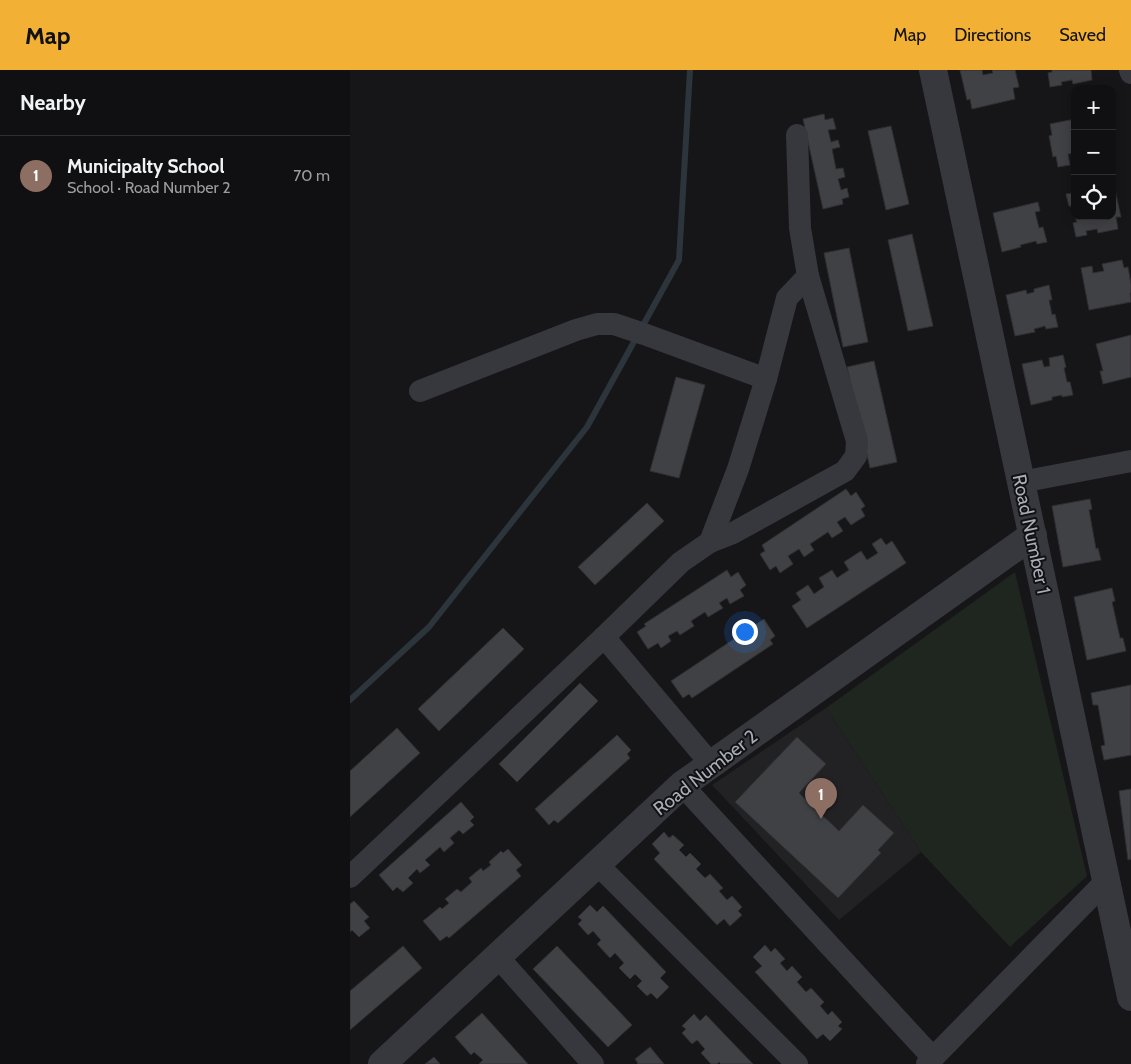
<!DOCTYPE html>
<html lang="en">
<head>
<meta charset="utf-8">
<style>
  body { margin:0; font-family:Cabin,sans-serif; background:#19191b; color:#f1f3f6 }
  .controls { position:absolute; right:15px; top:15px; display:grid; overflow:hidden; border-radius:10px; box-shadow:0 2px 12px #0003 }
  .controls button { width:45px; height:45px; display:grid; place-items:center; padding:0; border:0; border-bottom:1px solid #303032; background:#101012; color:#f1f3f6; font:25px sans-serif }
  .you { position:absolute; left:394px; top:561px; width:18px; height:18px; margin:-12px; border:4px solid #fff; border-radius:50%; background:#1a73e8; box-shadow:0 0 0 8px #1a73e833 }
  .badge { display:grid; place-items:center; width:32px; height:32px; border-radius:50%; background:#f2b134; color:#fff; font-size:16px; font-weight:700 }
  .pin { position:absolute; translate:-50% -41px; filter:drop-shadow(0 1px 2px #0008) }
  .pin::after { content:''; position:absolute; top:26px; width:18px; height:15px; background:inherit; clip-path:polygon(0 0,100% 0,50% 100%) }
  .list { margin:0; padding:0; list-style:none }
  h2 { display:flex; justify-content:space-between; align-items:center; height:65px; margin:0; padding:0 20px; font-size:21px }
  h2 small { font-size:16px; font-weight:400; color:#9c9d9f }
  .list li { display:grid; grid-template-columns:32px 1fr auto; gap:15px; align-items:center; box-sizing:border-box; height:80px; padding:0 20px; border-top:1px solid #303032 }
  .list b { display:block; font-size:19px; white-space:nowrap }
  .list p { margin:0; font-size:16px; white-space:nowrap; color:#9c9d9f }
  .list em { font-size:16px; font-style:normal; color:#9c9d9f }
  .icon { flex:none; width:28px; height:28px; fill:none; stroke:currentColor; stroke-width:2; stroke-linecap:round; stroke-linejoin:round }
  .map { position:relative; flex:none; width:781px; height:994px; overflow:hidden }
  header { display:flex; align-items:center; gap:30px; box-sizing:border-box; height:70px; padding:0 25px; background:#f2b134; color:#111 }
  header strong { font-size:24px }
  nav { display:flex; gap:28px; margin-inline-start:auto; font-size:18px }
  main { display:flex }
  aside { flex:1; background:#101012 }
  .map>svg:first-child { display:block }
  .built { fill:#222225 }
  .green { fill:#1e261f }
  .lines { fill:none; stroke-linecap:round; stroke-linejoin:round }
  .stream { stroke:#2c353c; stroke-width:6 }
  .building { fill:#404145; stroke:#303034 }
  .minor { stroke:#37383d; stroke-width:22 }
  .tertiary { stroke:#37383d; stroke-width:28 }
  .labels { text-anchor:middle; stroke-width:4; stroke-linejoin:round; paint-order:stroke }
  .street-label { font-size:19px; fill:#a8adb8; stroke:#111113 }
</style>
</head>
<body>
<header>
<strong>Map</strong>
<nav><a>Map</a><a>Directions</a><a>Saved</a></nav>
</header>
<main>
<aside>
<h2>Nearby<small></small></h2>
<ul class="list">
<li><span class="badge" style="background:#8d6e63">1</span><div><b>Municipalty School</b><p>School · Road Number 2</p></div><em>70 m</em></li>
</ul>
</aside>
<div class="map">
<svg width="781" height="994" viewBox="0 0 781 994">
  <rect width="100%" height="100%" fill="#161618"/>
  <path class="built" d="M 476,638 L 571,782 L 489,850 L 362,715 Z"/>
  <path class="green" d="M 665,502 L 737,806 L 660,877 L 571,782 L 476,638 Z"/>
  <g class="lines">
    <path class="stream" d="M 0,630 L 79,557 L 237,357 L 329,190 L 340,0"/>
  </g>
  <g class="building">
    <path d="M 610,0 L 632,0 L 633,5 L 643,3 L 642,0 L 665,0 L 669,17 L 663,18 L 665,29 L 622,39 L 620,29 L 617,30 Z"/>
    <path d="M 702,0 L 741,0 L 742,10 L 723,14 L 722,10 L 711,12 L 712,15 L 700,17 L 698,3 L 702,2 Z"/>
    <path d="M 474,44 L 475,50 L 483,48 L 486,59 L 478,60 L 481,72 L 488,70 L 490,77 L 482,79 L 486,99 L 493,98 L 495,107 L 488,109 L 491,120 L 497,118 L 499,127 L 492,129 L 493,134 L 473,139 L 453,49 Z"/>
    <path d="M 725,49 L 725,83 L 718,84 L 720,95 L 708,97 L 706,86 L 703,87 L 699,66 L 702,65 L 700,54 Z"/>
    <path d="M 541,56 L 559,134 L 536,140 L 518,61 Z"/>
    <path d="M 762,115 L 764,115 L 771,147 L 766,147 L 768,159 L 748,163 L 747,159 L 736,161 L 737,165 L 726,167 L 723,153 L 727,152 L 725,146 L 762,146 Z"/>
    <path d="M 725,123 L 725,143 L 723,136 L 719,136 L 716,124 Z"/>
    <path d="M 688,132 L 690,141 L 685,142 L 689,158 L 693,157 L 697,172 L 687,174 L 686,171 L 670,175 L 671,177 L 652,182 L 643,143 Z"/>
    <path d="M 562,164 L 583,256 L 558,261 L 538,170 Z"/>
    <path d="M 499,178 L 518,272 L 493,277 L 474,183 Z"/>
    <path d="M 772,190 L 774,198 L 778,197 L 781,214 L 781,223 L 780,223 L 781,232 L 739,240 L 731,198 L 742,196 L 743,203 L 754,201 L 752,194 Z"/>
    <path d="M 699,215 L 702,230 L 699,230 L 702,245 L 705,244 L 708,257 L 696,259 L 695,256 L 684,259 L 685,262 L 665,266 L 656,225 L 676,220 L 677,224 L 684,222 L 684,219 Z"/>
    <path d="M 781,265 L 781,307 L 753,314 L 750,301 L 753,301 L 746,274 Z"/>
    <path d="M 713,285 L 716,297 L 714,298 L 717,312 L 720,312 L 723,325 L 712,327 L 712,325 L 702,327 L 702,330 L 681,335 L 672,294 L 692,290 L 694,297 L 700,296 L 699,288 Z"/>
    <path d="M 524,291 L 547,392 L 520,398 L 497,297 Z"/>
    <path d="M 326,307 L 355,315 L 329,408 L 300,401 Z"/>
    <path d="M 496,419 L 501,426 L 506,422 L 515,436 L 511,439 L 515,446 L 501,455 L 495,447 L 487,452 L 493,461 L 482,468 L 478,462 L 460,474 L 464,480 L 454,487 L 449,479 L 438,486 L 443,494 L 430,503 L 426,496 L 420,500 L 410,484 L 415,481 L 412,475 Z"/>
    <path d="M 740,429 L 742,439 L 739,440 L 746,479 L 748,478 L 751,490 L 713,497 L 702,436 Z"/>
    <path d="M 297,433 L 314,451 L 245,515 L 228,497 Z"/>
    <path d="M 531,468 L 536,475 L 542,471 L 556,493 L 457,558 L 442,536 L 451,530 L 446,523 L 458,515 L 464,524 L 474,517 L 469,508 L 482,500 L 487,508 L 499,500 L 494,492 L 511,481 L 517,490 L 528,483 L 522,474 Z"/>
    <path d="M 377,500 L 381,507 L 388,502 L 396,515 L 390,520 L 394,526 L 380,534 L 377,528 L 369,533 L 373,538 L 358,547 L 355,542 L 341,551 L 344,556 L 330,565 L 327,561 L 318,566 L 321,571 L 311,578 L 308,573 L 298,579 L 287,562 L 296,556 L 294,554 Z"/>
    <path d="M 762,518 L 765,531 L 762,532 L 770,568 L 773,568 L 776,581 L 737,590 L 724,527 Z"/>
    <path d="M 414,549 L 425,566 L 420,570 L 423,574 L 342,628 L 339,624 L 333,628 L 321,611 Z"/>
    <path d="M 153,558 L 174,579 L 89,661 L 68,639 Z"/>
    <path d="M 230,613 L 248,631 L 167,712 L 149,694 Z"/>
    <path d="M 781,615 L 781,685 L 754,690 L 751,676 L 755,675 L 748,635 L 743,635 L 741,623 Z"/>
    <path d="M 47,658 L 70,683 L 0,747 L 0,701 Z"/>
    <path d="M 267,665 L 281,680 L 277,684 L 280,688 L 208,753 L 204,750 L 199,755 L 185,739 Z"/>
    <path d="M 447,667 L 476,694 L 449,723 L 489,761 L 513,735 L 544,763 L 528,780 L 531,783 L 488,828 L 385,732 Z"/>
    <path d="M 781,719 L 781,789 L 778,790 L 769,721 Z"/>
    <path d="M 111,732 L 124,747 L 120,751 L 124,755 L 113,764 L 109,760 L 100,768 L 104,773 L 94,782 L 90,777 L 75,790 L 80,795 L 70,803 L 67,799 L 58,808 L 63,813 L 53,822 L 47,817 L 43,821 L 29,805 Z"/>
    <path d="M 314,762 L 319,768 L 323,765 L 334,775 L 329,780 L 336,787 L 340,783 L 351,794 L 346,799 L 355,808 L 360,804 L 373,818 L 369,821 L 377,830 L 382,826 L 392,837 L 388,841 L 392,845 L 380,856 L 374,849 L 367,855 L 304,789 L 310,783 L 302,774 Z"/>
    <path d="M 158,779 L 172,795 L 166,800 L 171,806 L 99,868 L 97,866 L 90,871 L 73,851 L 90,837 L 92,839 L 99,833 L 95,829 L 107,819 L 111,822 L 122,812 L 119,808 L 131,798 L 133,801 L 141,795 L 139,792 L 151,781 L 153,783 Z"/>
    <path d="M 4,831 L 19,847 L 14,851 L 20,858 L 9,867 L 2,860 L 0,862 L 0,834 Z"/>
    <path d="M 240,835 L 247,842 L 253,836 L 316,902 L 310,908 L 319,917 L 307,929 L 301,923 L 297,926 L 287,916 L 292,911 L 285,904 L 280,909 L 269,898 L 274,893 L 265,883 L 260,888 L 247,874 L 251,870 L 243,861 L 238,865 L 228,854 L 232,850 L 228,847 Z"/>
    <path d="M 415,875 L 421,882 L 425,878 L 435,889 L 430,893 L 437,901 L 442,896 L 452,907 L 447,912 L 456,922 L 461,918 L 474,932 L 470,936 L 478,945 L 482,941 L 492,952 L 488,956 L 492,959 L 480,971 L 473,964 L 467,969 L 405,902 L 412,896 L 403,887 Z"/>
    <path d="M 53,876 L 72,898 L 0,960 L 0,921 Z"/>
    <path d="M 207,876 L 282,955 L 258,977 L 183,899 Z"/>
    <path d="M 132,943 L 178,994 L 129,994 L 133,990 L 124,982 L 121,985 L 105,967 Z"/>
    <path d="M 344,944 L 350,951 L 356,945 L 403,994 L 371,994 L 369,992 L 367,994 L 361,994 L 351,983 L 355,979 L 347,970 L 342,974 L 332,963 L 336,959 L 332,956 Z"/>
    <path d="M 300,977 L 314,994 L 287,994 L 288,993 L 285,989 Z"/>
    <path d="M 84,987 L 90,994 L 75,994 Z"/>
  </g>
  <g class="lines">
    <g class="minor">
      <path d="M 780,0 L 781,3"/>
      <path d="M 70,321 L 226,260 L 247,254 L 264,254 L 294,264 L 416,309"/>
      <path d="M 671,412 L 781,391"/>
      <path d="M 360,472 L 383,463 L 495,401 L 506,386 L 507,371 L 458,206"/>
      <path d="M 254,567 L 361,694"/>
      <path d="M 332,715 L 583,988"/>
      <path d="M 247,794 L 447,994"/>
      <path d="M 0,807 L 254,567 L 331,492 L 360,472 L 388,399 L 416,309 L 437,228 L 458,206 L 450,158 L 447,65"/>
      <path d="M 147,886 L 243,994"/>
      <path d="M 577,994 L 756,811"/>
    </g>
    <g class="tertiary">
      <path d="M 583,0 L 781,927"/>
      <path d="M 32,994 L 332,715 L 683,465"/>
    </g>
  </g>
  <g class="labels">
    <g class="street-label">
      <text transform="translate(682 464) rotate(78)" y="7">Road Number 1</text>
      <text transform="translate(355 702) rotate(-38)" y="7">Road Number 2</text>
    </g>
  </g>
</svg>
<div class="controls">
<button>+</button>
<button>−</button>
<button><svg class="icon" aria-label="locate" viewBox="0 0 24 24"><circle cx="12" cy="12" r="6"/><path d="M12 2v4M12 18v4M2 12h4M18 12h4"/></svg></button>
</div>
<div class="you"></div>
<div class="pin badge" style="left:471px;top:749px;background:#8d6e63">1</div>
</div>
</main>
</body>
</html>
